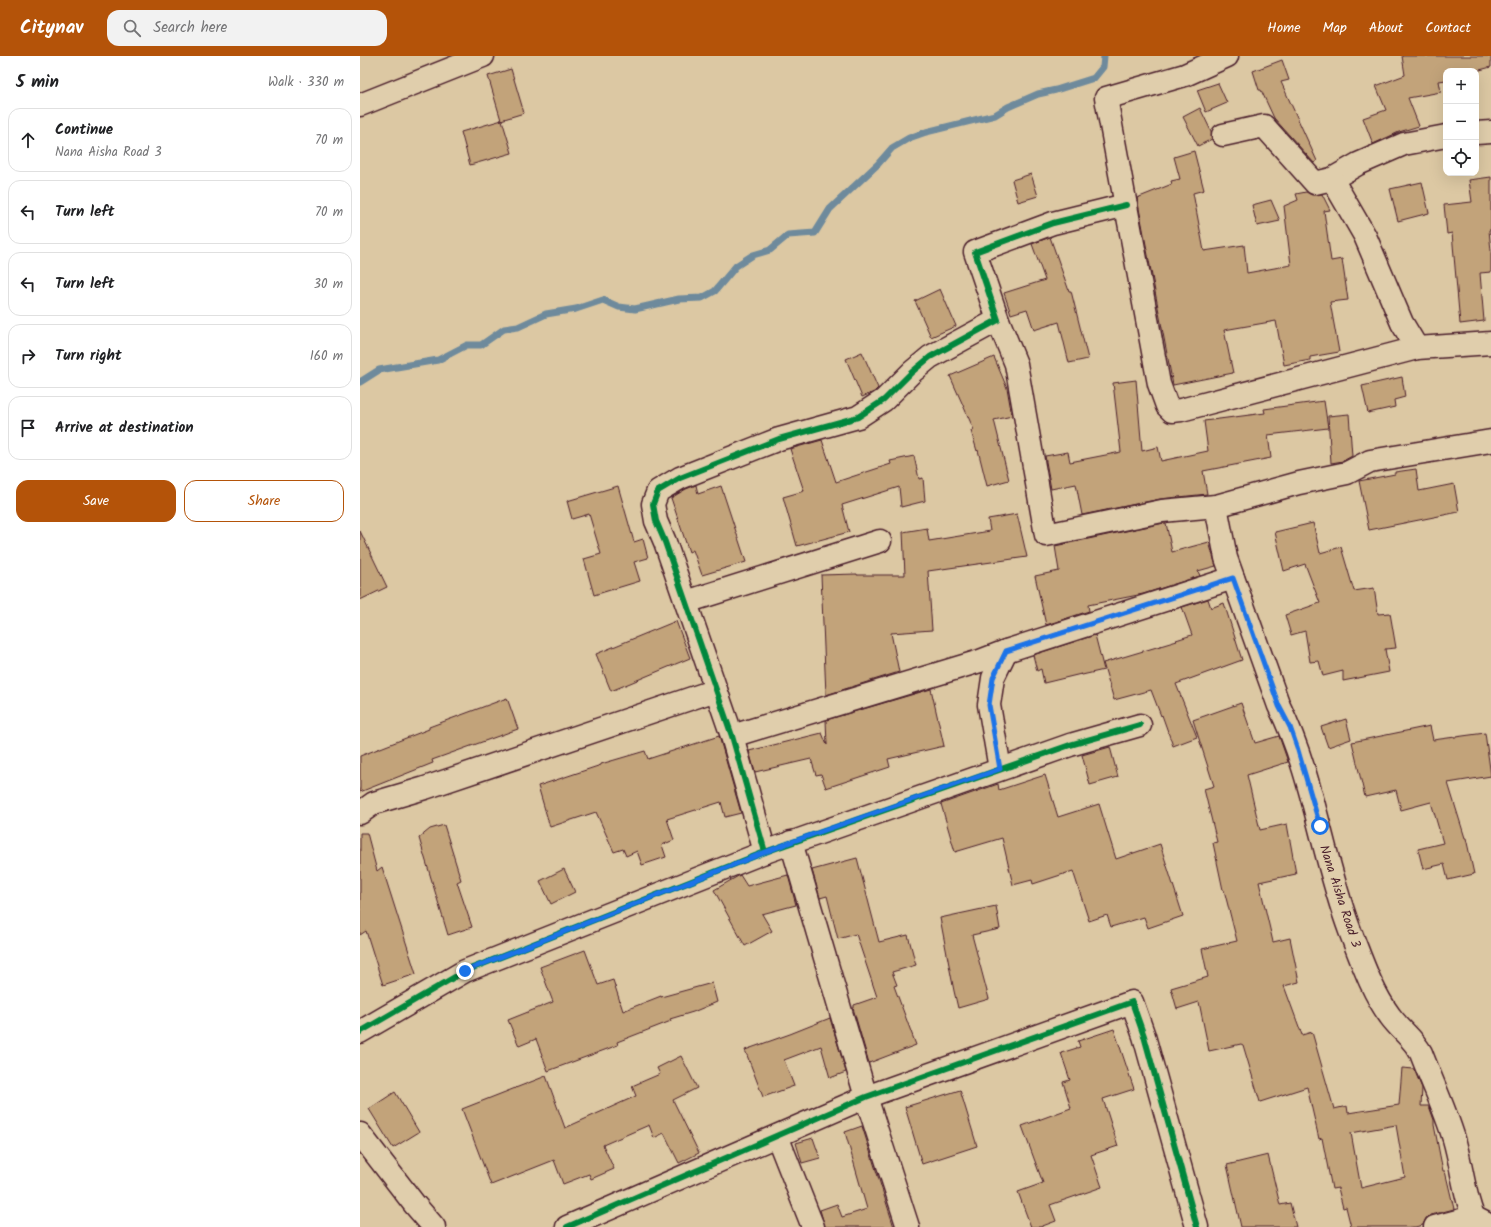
<!DOCTYPE html>
<html lang="en">
<head>
<meta charset="utf-8">
<style>
  body { margin:0; font-family:Kalam,sans-serif; background:#f2f2f2; color:#202124 }
  .controls { position:absolute; right:12px; top:12px; display:grid; overflow:hidden; border-radius:8px; box-shadow:0 4px 16px #0002 }
  .controls button { width:36px; height:36px; display:grid; place-items:center; padding:0; border:0; border-bottom:1px solid #e0e0e0; background:#fff; color:#202124; font:20px sans-serif }
  .stop { position:absolute; width:12px; height:12px; margin:-9px; border:3px solid #1a73e8; border-radius:50%; background:#fff }
  .stop.end { background:#1a73e8; border-color:#fff; box-shadow:0 1px 4px #0008 }
  .list { margin:0; padding:0; list-style:none }
  h2 { display:flex; justify-content:space-between; align-items:center; height:52px; margin:0; padding:0 16px; font-size:17px }
  h2 small { font-size:13px; font-weight:400; color:#757577 }
  .list li { display:grid; grid-template-columns:26px 1fr auto; gap:12px; align-items:center; box-sizing:border-box; height:64px; margin:0 8px 8px; padding:0 8px; border:1px solid #e0e0e0; border-radius:12px }
  .list b { display:block; font-size:15px; white-space:nowrap }
  .list p { margin:0; font-size:13px; white-space:nowrap; color:#757577 }
  .list em { font-size:13px; font-style:normal; color:#757577 }
  .actions { display:flex; gap:8px; padding:12px 16px }
  .actions a { flex:1; padding:9px 0; border:1px solid #b45309; border-radius:12px; text-align:center; font-size:14px; color:#b45309 }
  .actions .main { background:#b45309; color:#fff }
  .icon { flex:none; width:22px; height:22px; fill:none; stroke:currentColor; stroke-width:2; stroke-linecap:round; stroke-linejoin:round }
  .map { position:relative; flex:none; width:1131px; height:1171px; overflow:hidden }
  header { display:flex; align-items:center; gap:24px; box-sizing:border-box; height:56px; padding:0 20px; background:#b45309; color:#fff }
  header strong { font-size:19px }
  nav { display:flex; gap:22px; margin-inline-start:auto; font-size:14px }
  .search { width:280px; height:36px; background:#f2f2f2; display:flex; align-items:center; gap:10px; box-sizing:border-box; padding:0 14px; border-radius:12px; color:#757577; font-size:15px }
  main { display:flex }
  aside { flex:1; background:#fff }
  .map>svg:first-child { display:block }
  .lines { fill:none; stroke-linecap:round; stroke-linejoin:round }
  .stream { stroke:#6e8a9c; stroke-width:7 }
  .building { fill:#c2a37a; stroke:#4a1f2b; fill-rule:evenodd }
  .street-casing { stroke:#4a1f2b; stroke-width:25 }
  .street { stroke:#e0ceac; stroke-width:22 }
  .cycleway-casing { stroke:#e0ceac; stroke-width:8 }
  .cycleway { stroke:#00873e; stroke-width:6 }
  .route { stroke:#1a73e8; stroke-width:5 }
  .labels { text-anchor:middle; stroke-width:3; stroke-linejoin:round; paint-order:stroke }
  .street-label { font-size:13px; fill:#4a1f2b; stroke:#e0ceac }
</style>
</head>
<body>
<header>
<strong>Citynav</strong>
<div class="search"><svg class="icon" aria-label="search" viewBox="0 0 24 24"><circle cx="10" cy="10" r="6"/><path d="M15 15l6 6"/></svg>Search here</div>
<nav><a>Home</a><a>Map</a><a>About</a><a>Contact</a></nav>
</header>
<main>
<aside>
<h2>5 min<small>Walk · 330 m</small></h2>
<ul class="list">
<li><svg class="icon" aria-label="ahead" viewBox="0 0 24 24"><path d="M12 20V5M6 11l6-6 6 6"/></svg><div><b>Continue</b><p>Nana Aisha Road 3</p></div><em>70 m</em></li>
<li><svg class="icon" aria-label="left" viewBox="0 0 24 24"><path d="M17 20v-9H6M10 6l-5 5 5 5"/></svg><div><b>Turn left</b></div><em>70 m</em></li>
<li><svg class="icon" aria-label="left" viewBox="0 0 24 24"><path d="M17 20v-9H6M10 6l-5 5 5 5"/></svg><div><b>Turn left</b></div><em>30 m</em></li>
<li><svg class="icon" aria-label="right" viewBox="0 0 24 24"><path d="M7 20v-9h11M14 6l5 5-5 5"/></svg><div><b>Turn right</b></div><em>160 m</em></li>
<li><svg class="icon" aria-label="arrive" viewBox="0 0 24 24"><path d="M6 21V4h12l-3 4 3 4H6"/></svg><div><b>Arrive at destination</b></div></li>
</ul>
<div class="actions"><a class="main">Save</a><a>Share</a></div>
</aside>
<div class="map">
<svg width="1131" height="1171" viewBox="0 0 1131 1171">
  <rect width="100%" height="100%" fill="#dcc8a3"/>
  <filter id="ink" filterUnits="userSpaceOnUse"><feTurbulence type="fractalNoise" baseFrequency=".025" numOctaves="2"/><feDisplacementMap in="SourceGraphic" scale="8" xChannelSelector="R" yChannelSelector="G"/><feConvolveMatrix kernelMatrix="1 2 1 2 8 2 1 2 1" color-interpolation-filters="sRGB"/></filter>
  <g filter="url(#ink)">
    <g class="lines">
      <path class="stream" d="M 0,326 L 19,314 L 78,304 L 107,289 L 121,289 L 144,273 L 158,271 L 186,258 L 216,253 L 243,244 L 259,251 L 275,253 L 319,243 L 342,242 L 355,235 L 376,210 L 393,199 L 410,194 L 428,179 L 455,177 L 470,153 L 518,108 L 532,92 L 549,82 L 566,76 L 635,59 L 648,51 L 678,38 L 696,34 L 734,22 L 743,11 L 744,0"/>
    </g>
    <g class="building">
      <path d="M 1042,0 L 1131,0 L 1131,11 L 1116,15 L 1086,15 L 1086,24 L 1079,25 L 1081,36 L 1048,42 L 1059,70 L 1039,76 L 1013,88 L 1003,62 L 1026,54 L 1016,30 L 1045,19 Z"/>
      <path d="M 922,4 L 929,24 L 921,26 L 957,105 L 954,107 L 914,62 L 901,34 L 899,34 L 893,15 Z"/>
      <path d="M 151,13 L 164,57 L 141,64 L 128,20 Z"/>
      <path d="M 858,27 L 867,47 L 846,56 L 837,34 Z"/>
      <path d="M 840,52 L 851,75 L 852,83 L 838,90 L 823,61 Z"/>
      <path d="M 142,64 L 152,97 L 110,109 L 101,76 Z"/>
      <path d="M 834,95 L 844,134 L 833,137 L 844,195 L 884,189 L 887,217 L 931,209 L 924,150 L 938,144 L 936,138 L 946,136 L 952,139 L 962,138 L 970,154 L 964,155 L 971,205 L 982,203 L 988,244 L 970,246 L 979,296 L 950,301 L 950,304 L 924,309 L 916,265 L 864,274 L 873,317 L 813,329 L 777,142 L 812,128 L 811,125 L 820,123 L 814,101 Z"/>
      <path d="M 671,118 L 678,140 L 658,146 L 652,124 Z"/>
      <path d="M 1131,121 L 1131,174 L 1129,174 L 1131,195 L 1131,216 L 1120,217 L 1124,265 L 1100,268 L 1092,177 L 1087,178 L 1084,149 L 1112,146 L 1109,124 Z"/>
      <path d="M 1062,126 L 1069,157 L 1038,165 L 1030,133 Z"/>
      <path d="M 911,144 L 920,165 L 897,170 L 892,149 Z"/>
      <path d="M 690,181 L 709,235 L 711,235 L 728,303 L 709,307 L 699,266 L 674,274 L 667,253 L 651,258 L 644,237 L 685,224 L 672,188 Z"/>
      <path d="M 580,233 L 596,270 L 571,281 L 555,245 Z"/>
      <path d="M 502,296 L 518,332 L 514,336 L 502,341 L 486,303 Z"/>
      <path d="M 634,301 L 647,332 L 652,360 L 634,364 L 649,424 L 627,430 L 618,394 L 617,395 L 611,375 L 614,374 L 590,320 Z"/>
      <path d="M 1042,321 L 1045,341 L 1034,344 L 1035,351 L 1008,357 L 1002,330 Z"/>
      <path d="M 776,324 L 782,395 L 798,391 L 801,405 L 848,395 L 844,365 L 905,357 L 904,353 L 964,345 L 968,372 L 908,379 L 911,402 L 843,415 L 847,438 L 800,443 L 722,459 L 716,428 L 691,433 L 685,400 L 708,396 L 710,406 L 761,396 L 753,327 Z"/>
      <path d="M 989,358 L 992,400 L 983,405 L 971,407 L 968,360 Z"/>
      <path d="M 462,384 L 476,426 L 531,408 L 530,405 L 554,400 L 559,423 L 563,422 L 565,445 L 541,451 L 539,431 L 482,449 L 489,476 L 437,490 L 423,441 L 444,435 L 430,393 Z"/>
      <path d="M 1056,413 L 1059,435 L 1094,428 L 1099,456 L 1009,474 L 999,425 L 1035,418 L 1035,416 Z"/>
      <path d="M 336,429 L 338,438 L 361,430 L 386,506 L 342,519 L 333,494 L 329,496 L 311,442 L 326,433 Z"/>
      <path d="M 258,430 L 274,486 L 283,483 L 288,502 L 274,506 L 280,525 L 234,539 L 224,503 L 241,498 L 229,458 L 212,463 L 207,445 Z"/>
      <path d="M 657,458 L 667,501 L 568,515 L 572,574 L 531,577 L 539,616 L 466,639 L 461,519 L 497,518 L 497,519 L 545,519 L 543,476 L 567,472 L 569,485 L 630,475 L 628,463 Z"/>
      <path d="M 804,467 L 806,467 L 812,496 L 849,486 L 856,510 L 838,515 L 840,520 L 783,538 L 728,549 L 729,555 L 686,569 L 675,520 L 699,515 L 695,490 Z"/>
      <path d="M 953,467 L 960,497 L 981,491 L 994,535 L 1014,532 L 1018,558 L 1030,557 L 1036,592 L 1025,593 L 1029,616 L 983,625 L 983,615 L 963,620 L 959,605 L 950,606 L 945,575 L 931,579 L 925,559 L 960,547 L 945,508 L 924,515 L 915,476 Z"/>
      <path d="M 0,475 L 27,531 L 0,544 Z"/>
      <path d="M 848,543 L 851,552 L 864,547 L 882,604 L 816,628 L 837,681 L 813,690 L 802,659 L 801,660 L 791,634 L 754,644 L 743,607 L 817,585 L 816,584 L 832,579 L 822,551 Z"/>
      <path d="M 316,565 L 330,602 L 251,635 L 236,598 Z"/>
      <path d="M 735,579 L 744,614 L 722,619 L 721,618 L 684,627 L 681,613 L 677,615 L 673,599 Z"/>
      <path d="M 571,633 L 584,690 L 528,703 L 530,711 L 466,732 L 461,718 L 456,719 L 451,703 L 395,716 L 389,695 L 462,677 L 467,689 L 466,664 Z"/>
      <path d="M 147,642 L 158,673 L 72,704 L 73,707 L 0,736 L 0,700 L 69,673 L 69,671 Z"/>
      <path d="M 881,647 L 895,687 L 919,680 L 928,706 L 887,719 L 900,774 L 927,768 L 936,818 L 899,826 L 913,886 L 930,882 L 939,926 L 924,930 L 942,979 L 952,976 L 974,1053 L 987,1050 L 988,1057 L 1039,1049 L 1042,1012 L 1054,1013 L 1062,1032 L 1061,1050 L 1069,1050 L 1074,1064 L 1074,1069 L 1083,1115 L 1085,1115 L 1094,1153 L 1071,1159 L 1066,1162 L 1063,1169 L 1055,1171 L 991,1171 L 986,1151 L 983,1152 L 978,1132 L 972,1133 L 962,1082 L 959,1083 L 947,1031 L 900,1046 L 883,989 L 881,988 L 849,995 L 839,946 L 817,953 L 811,932 L 848,921 L 842,893 L 877,885 L 864,834 L 863,834 L 853,787 L 857,786 L 844,733 L 854,730 L 833,664 ZM 1036,1069 L 1045,1121 L 1001,1132 L 991,1077 Z"/>
      <path d="M 986,663 L 991,683 L 968,691 L 961,671 Z"/>
      <path d="M 1070,670 L 1073,684 L 1125,677 L 1131,720 L 1088,727 L 1105,782 L 1106,782 L 1114,818 L 1088,824 L 1084,808 L 1063,813 L 1058,793 L 1083,787 L 1071,746 L 1041,754 L 1036,734 L 1005,741 L 992,686 Z"/>
      <path d="M 359,680 L 381,757 L 365,761 L 361,746 L 307,763 L 314,784 L 302,789 L 306,801 L 282,809 L 277,795 L 266,800 L 263,793 L 254,796 L 236,756 L 190,771 L 178,730 L 241,709 L 241,708 L 285,695 L 288,703 Z"/>
      <path d="M 750,691 L 758,721 L 730,729 L 722,699 Z"/>
      <path d="M 685,719 L 698,761 L 739,748 L 756,803 L 800,788 L 823,860 L 788,872 L 784,861 L 751,871 L 747,859 L 729,865 L 713,815 L 673,828 L 672,824 L 653,829 L 642,782 L 595,796 L 581,748 L 638,728 L 639,734 Z"/>
      <path d="M 84,769 L 101,824 L 97,826 L 112,871 L 88,879 L 59,782 L 70,773 Z"/>
      <path d="M 0,777 L 7,777 L 17,815 L 22,811 L 56,918 L 23,929 L 6,875 L 0,879 Z"/>
      <path d="M 497,802 L 519,886 L 548,879 L 556,909 L 532,916 L 537,929 L 534,930 L 556,989 L 509,1007 L 493,952 L 494,952 L 494,949 L 517,941 L 496,878 L 478,883 L 467,840 L 460,842 L 452,814 Z"/>
      <path d="M 204,813 L 215,836 L 191,848 L 180,825 Z"/>
      <path d="M 380,819 L 387,830 L 428,819 L 436,849 L 402,858 L 412,875 L 385,890 L 354,834 Z"/>
      <path d="M 636,850 L 640,873 L 612,879 L 629,943 L 598,952 L 594,935 L 580,862 Z"/>
      <path d="M 225,894 L 238,929 L 253,924 L 263,955 L 301,940 L 301,941 L 352,927 L 357,946 L 333,956 L 310,963 L 311,965 L 257,986 L 258,989 L 188,1015 L 176,983 L 159,990 L 148,964 L 193,946 L 180,911 Z"/>
      <path d="M 470,962 L 486,1016 L 470,1022 L 461,990 L 424,1004 L 434,1030 L 403,1041 L 385,994 L 430,978 Z"/>
      <path d="M 754,973 L 774,1033 L 743,1043 L 758,1090 L 731,1099 L 742,1131 L 690,1149 L 696,1165 L 680,1171 L 671,1171 L 658,1136 L 683,1127 L 662,1070 L 711,1052 L 703,1026 L 710,1024 L 701,997 L 720,991 L 718,985 Z"/>
      <path d="M 321,1000 L 337,1032 L 313,1044 L 339,1097 L 319,1107 L 304,1077 L 294,1082 L 289,1069 L 243,1089 L 254,1113 L 231,1123 L 229,1118 L 203,1128 L 194,1104 L 131,1129 L 102,1053 L 186,1020 L 205,1072 L 276,1040 L 272,1030 L 300,1018 L 297,1012 Z"/>
      <path d="M 600,1034 L 617,1090 L 562,1108 L 545,1051 Z"/>
      <path d="M 35,1036 L 59,1076 L 33,1092 L 9,1053 Z"/>
      <path d="M 502,1070 L 534,1171 L 465,1171 L 460,1154 L 477,1148 L 482,1161 L 507,1153 L 485,1076 Z"/>
      <path d="M 453,1082 L 460,1102 L 442,1107 L 436,1087 Z"/>
      <path d="M 908,1099 L 920,1149 L 930,1147 L 936,1171 L 881,1171 L 867,1109 Z"/>
    </g>
    <g class="lines">
      <g class="street-casing">
        <g id="street">
          <path d="M 867,0 L 825,19 L 746,42 L 799,328 L 807,350 L 812,355 L 821,354 L 1057,292"/>
          <path d="M 0,49 L 123,0"/>
          <path d="M 1116,77 L 1131,76"/>
          <path d="M 863,79 L 904,70 L 955,127 L 972,123 L 998,108 L 1044,88 L 1086,80"/>
          <path d="M 972,123 L 1005,180 L 1042,267 L 1057,292 L 1131,287"/>
          <path d="M 638,264 L 656,308 L 686,479 L 802,455 L 856,450 L 939,427 L 987,417 L 1010,405 L 1131,385"/>
          <path d="M 856,450 L 866,502 L 919,650 C 954,721 962,801 990,875 C 1001,903 1012,936 1030,960 C 1040,974 1053,982 1061,997 C 1072,1026 1085,1053 1094,1083 C 1102,1110 1105,1147 1118,1171"/>
          <path d="M 326,546 L 520,485"/>
          <path d="M 372,680 L 620,605 L 646,595 L 873,522"/>
          <path d="M 640,713 L 629,649 L 633,622 L 646,595"/>
          <path d="M 0,757 L 14,747 L 65,732 L 356,634"/>
          <path d="M 431,786 L 506,1041 L 548,1171"/>
          <path d="M 405,796 L 372,680 L 305,486 L 296,465 L 293,448 L 298,435 L 320,422 L 419,383 L 498,361 L 524,344 L 552,316 L 570,301 L 638,264 L 615,196 L 693,167 L 766,149"/>
          <path d="M 0,976 L 105,915 L 405,796 L 710,689 L 780,669"/>
          <path d="M 0,1078 L 55,1149 L 74,1171"/>
          <path d="M 417,1080 L 453,1171"/>
          <path d="M 207,1171 L 506,1041 L 772,946 L 784,980 L 837,1171"/>
          <path d="M 1075,1171 L 1113,1161 L 1125,1167"/>
        </g>
      </g>
      <use href="#street" class="street"/>
      <g class="cycleway-casing">
        <g id="cycleway">
          <path d="M 405,796 L 372,680 L 305,486 L 296,465 L 293,448 L 298,435 L 320,422 L 419,383 L 498,361 L 524,344 L 552,316 L 570,301 L 638,264 L 615,196 L 693,167 L 766,149"/>
          <path d="M 0,976 L 105,915 L 405,796 L 710,689 L 780,669"/>
          <path d="M 207,1171 L 506,1041 L 772,946 L 784,980 L 837,1171"/>
        </g>
      </g>
      <use href="#cycleway" class="cycleway"/>
    </g>
  </g>
  <g class="lines" filter="url(#ink)">
    <path class="route" d="M 105,915 L 431,786 L 640,713 L 629,649 L 633,622 L 646,595 L 873,522 L 919,650 L 930,671 L 937,691 L 960,770"/>
  </g>
  <g class="labels">
    <g class="street-label">
      <text transform="translate(981 840) rotate(72)" y="5">Nana Aisha Road 3</text>
    </g>
  </g>
</svg>
<div class="controls">
<button>+</button>
<button>−</button>
<button><svg class="icon" aria-label="locate" viewBox="0 0 24 24"><circle cx="12" cy="12" r="6"/><path d="M12 2v4M12 18v4M2 12h4M18 12h4"/></svg></button>
</div>
<div class="stop" style="left:960px;top:770px"></div>
<div class="stop end" style="left:105px;top:915px"></div>
</div>
</main>
</body>
</html>
